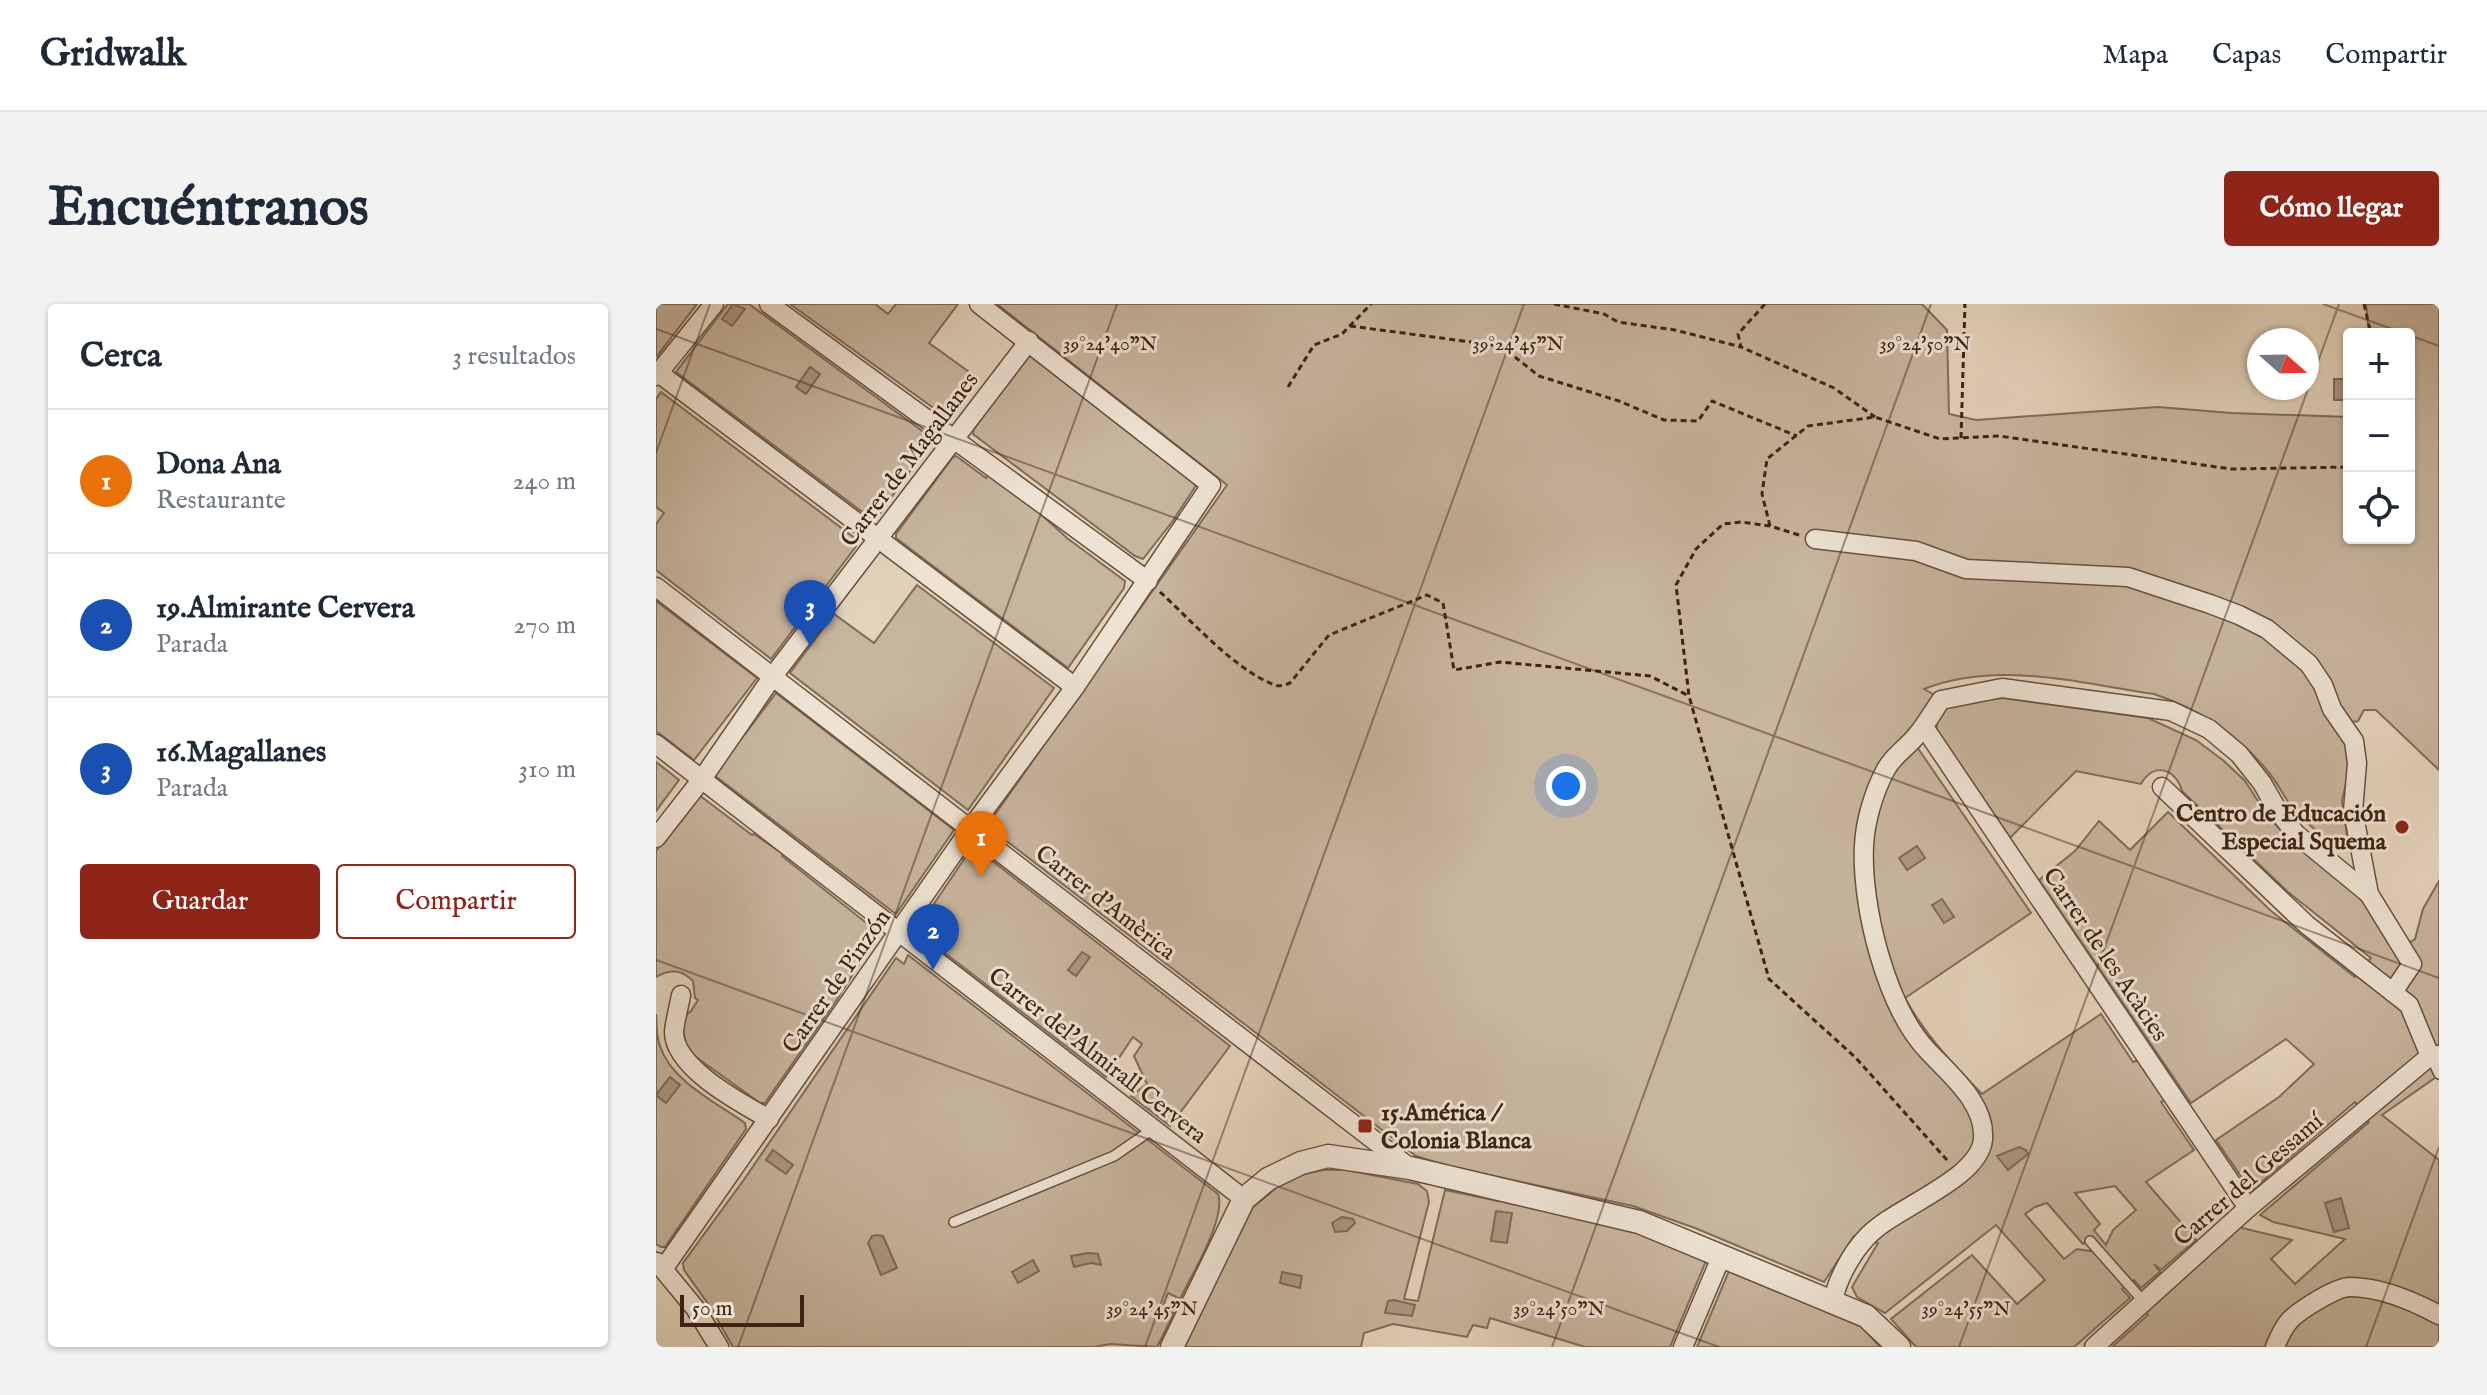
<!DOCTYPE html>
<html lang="es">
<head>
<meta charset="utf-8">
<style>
  body { margin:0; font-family:"IM FELL English",serif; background:#f2f2f3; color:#1f2937 }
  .controls { position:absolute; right:24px; top:24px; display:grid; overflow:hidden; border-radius:8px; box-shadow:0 2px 6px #0004 }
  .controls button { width:72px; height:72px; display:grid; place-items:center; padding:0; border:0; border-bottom:2px solid #e0e1e3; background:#fff; color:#1f2937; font:40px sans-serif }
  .compass { position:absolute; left:1591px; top:24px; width:72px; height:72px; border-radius:50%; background:#fff; box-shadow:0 2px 6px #0004; rotate:110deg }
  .scale { position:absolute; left:24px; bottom:20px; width:124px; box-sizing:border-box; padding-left:8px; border:4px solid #3d2413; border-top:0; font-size:22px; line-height:28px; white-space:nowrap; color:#3d2413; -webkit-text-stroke:6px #ede2d3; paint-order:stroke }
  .you { position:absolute; left:910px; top:482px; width:28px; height:28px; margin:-20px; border:6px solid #fff; border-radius:50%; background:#1a73e8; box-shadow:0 0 0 12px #1a73e833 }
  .badge { display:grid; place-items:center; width:52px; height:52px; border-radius:50%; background:#8f2418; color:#fff; font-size:26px; font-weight:700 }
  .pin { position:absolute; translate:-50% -66px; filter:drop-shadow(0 2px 4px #0008) }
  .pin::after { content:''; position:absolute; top:42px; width:28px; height:24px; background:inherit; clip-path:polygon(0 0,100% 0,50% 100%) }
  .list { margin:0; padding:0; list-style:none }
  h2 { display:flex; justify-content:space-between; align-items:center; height:104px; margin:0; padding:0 32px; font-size:34px }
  h2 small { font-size:26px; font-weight:400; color:#747a83 }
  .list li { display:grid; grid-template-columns:52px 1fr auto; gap:24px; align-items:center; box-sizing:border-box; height:144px; padding:0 32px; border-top:2px solid #e0e1e3 }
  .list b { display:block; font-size:30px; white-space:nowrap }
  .list p { margin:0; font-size:26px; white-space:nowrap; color:#747a83 }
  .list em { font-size:26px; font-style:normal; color:#747a83 }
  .actions { display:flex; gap:16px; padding:24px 32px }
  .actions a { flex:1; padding:18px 0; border:2px solid #8f2418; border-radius:8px; text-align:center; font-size:28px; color:#8f2418 }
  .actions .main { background:#8f2418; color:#fff }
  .icon { flex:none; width:44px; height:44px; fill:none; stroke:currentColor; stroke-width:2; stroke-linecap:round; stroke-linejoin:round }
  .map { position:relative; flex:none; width:1783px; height:1043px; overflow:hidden; border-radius:8px }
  header { display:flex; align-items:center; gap:48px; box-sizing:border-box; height:112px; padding:0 40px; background:#fff; border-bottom:2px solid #e0e1e3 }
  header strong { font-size:38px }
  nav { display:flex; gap:44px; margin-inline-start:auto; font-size:28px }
  .intro { display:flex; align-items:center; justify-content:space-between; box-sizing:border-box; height:192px; padding:0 48px }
  h1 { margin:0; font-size:56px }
  .button { padding:20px 36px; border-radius:8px; background:#8f2418; color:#fff; font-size:28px; font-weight:700 }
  main { display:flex; gap:48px; padding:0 48px }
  aside { flex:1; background:#fff; border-radius:8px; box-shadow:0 2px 6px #0004 }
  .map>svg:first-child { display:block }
  .green { fill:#c7b59e; stroke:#826c58; stroke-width:2; fill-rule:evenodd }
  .water { fill:#ab9882; stroke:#7f6a56; stroke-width:2 }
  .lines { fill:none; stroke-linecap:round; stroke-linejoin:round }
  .service-casing { stroke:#66503d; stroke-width:12 }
  .minor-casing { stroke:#66503d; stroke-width:21 }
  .tertiary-casing { stroke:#66503d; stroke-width:25 }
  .path { stroke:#3d2413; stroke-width:3; stroke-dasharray:6 4; stroke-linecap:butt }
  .service { stroke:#ede2d3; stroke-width:9 }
  .minor { stroke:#ede2d3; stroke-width:18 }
  .tertiary { stroke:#ede2d3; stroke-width:22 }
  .ticks { fill:none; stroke:#3d2413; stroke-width:2; stroke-opacity:0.45 }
  .poi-dot { fill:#8f2418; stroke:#ede2d3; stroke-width:3 }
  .labels { text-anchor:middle; stroke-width:6; stroke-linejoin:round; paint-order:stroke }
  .street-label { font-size:24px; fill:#3d2413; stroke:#ede2d3 }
  .poi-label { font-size:24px; font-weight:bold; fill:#3d2413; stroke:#ede2d3; text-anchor:end }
  .ticks-label { font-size:20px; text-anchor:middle; fill:#3d2413; stroke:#ede2d3; stroke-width:6; stroke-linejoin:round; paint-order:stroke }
</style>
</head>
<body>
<header>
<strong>Gridwalk</strong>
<nav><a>Mapa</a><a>Capas</a><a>Compartir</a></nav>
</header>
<div class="intro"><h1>Encuéntranos</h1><a class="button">Cómo llegar</a></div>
<main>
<aside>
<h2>Cerca<small>3 resultados</small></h2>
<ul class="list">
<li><span class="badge" style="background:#e8710a">1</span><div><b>Dona Ana</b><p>Restaurante</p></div><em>240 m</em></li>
<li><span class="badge" style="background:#1a4fb4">2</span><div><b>19.Almirante Cervera</b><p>Parada</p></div><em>270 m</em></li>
<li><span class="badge" style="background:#1a4fb4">3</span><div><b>16.Magallanes</b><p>Parada</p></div><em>310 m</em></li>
</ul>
<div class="actions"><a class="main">Guardar</a><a>Compartir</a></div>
</aside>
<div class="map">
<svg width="1783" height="1043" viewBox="0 0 1783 1043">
  <rect width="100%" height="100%" fill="#e3d3bb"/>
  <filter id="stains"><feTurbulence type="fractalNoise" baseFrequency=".0025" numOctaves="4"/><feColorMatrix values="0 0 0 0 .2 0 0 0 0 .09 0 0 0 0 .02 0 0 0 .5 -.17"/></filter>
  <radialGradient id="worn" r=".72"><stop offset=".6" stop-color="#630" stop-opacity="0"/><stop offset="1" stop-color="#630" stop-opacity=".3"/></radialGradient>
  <g class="green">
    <path d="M 0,0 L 41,0 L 1,52 L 0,51 Z"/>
    <path d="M 72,0 L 93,0 L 277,135 L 222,212 L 213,213 L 20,68 Z"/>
    <path d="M 134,0 L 219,0 L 232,10 L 240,0 L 302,0 L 273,39 L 323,75 L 295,113 L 290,113 Z"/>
    <path d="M 341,0 L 1266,0 L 1291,26 L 1293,110 L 1320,116 L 1502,103 L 1576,109 L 1693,113 L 1693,234 L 1753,234 L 1753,30 L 1713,30 L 1710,0 L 1783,0 L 1783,466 L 1720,406 L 1708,406 L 1702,417 L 1679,421 L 1692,444 L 1693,466 L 1686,497 L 1692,537 L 1689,544 L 1680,544 C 1666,531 1651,520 1638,506 C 1629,495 1623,481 1614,470 C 1584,432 1543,405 1498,390 C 1423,379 1341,356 1268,385 L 1282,393 L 1261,443 L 1375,609 L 1249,694 C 1269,731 1297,760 1326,790 L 1445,710 L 1477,758 L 1482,756 L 1509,796 L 1505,798 L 1538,846 L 1490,878 L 1540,936 L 1505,966 L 1498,960 L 1504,968 L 1485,984 L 1478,976 L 1474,978 L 1433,935 L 1427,940 L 1391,899 L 1379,903 L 1369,910 L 1408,955 L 1421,945 L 1441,948 L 1470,982 L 1466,985 L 1474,994 L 1418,1043 L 1260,1043 L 1235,1015 L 1316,951 L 1361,1000 L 1389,976 L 1340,921 L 1229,1009 L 1201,993 L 1196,983 L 1222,939 L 1198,932 L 1168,978 L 1039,924 L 977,902 L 795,863 L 760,852 L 331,522 L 571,181 ZM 1459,882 L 1480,906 L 1457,926 L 1450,941 L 1438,926 L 1444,920 L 1419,889 Z"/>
    <path d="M 372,50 L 541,180 L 516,218 L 487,255 L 479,252 L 317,130 L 318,125 Z"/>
    <path d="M 5,88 L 200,235 L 201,241 L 115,355 L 0,266 L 0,220 L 8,209 L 0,203 L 0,95 Z"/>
    <path d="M 300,152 L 330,174 L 335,165 L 411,234 L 469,277 L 468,284 L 412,364 L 240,234 L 240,230 L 297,153 Z"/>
    <path d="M 261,281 L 398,384 L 312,506 L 134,369 L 178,310 L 218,339 Z"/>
    <path d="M 0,297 L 101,374 L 38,456 L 0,427 Z"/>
    <path d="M 120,389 L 298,526 L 240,610 L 58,471 Z"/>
    <path d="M 1348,394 L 1492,414 L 1540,436 L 1568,457 L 1589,477 L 1613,514 L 1637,539 L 1704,594 L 1716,608 L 1739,648 L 1759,635 L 1767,605 L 1783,577 L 1783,771 L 1726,811 L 1783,856 L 1783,1043 L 1456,1043 L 1492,1011 L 1486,1004 L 1582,923 L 1636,936 L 1615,955 L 1639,980 L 1689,935 L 1617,918 L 1604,911 L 1713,818 L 1699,798 L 1595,887 L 1560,836 L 1623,793 L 1658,760 L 1630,735 L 1535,799 L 1383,576 L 1419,547 L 1443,517 L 1474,546 L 1512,508 L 1614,606 L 1699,673 L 1715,654 L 1632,588 L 1526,487 C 1520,465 1498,457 1485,480 L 1420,467 L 1354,534 L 1281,426 L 1280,414 L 1287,403 L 1317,396 Z"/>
    <path d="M 0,458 L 23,476 L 0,507 Z"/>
    <path d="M 43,491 L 96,531 L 98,530 L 127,550 L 126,552 L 223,629 L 180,697 L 109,799 L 104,799 L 37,751 L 30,742 L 25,715 L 35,707 L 42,696 L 39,694 L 37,677 C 25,665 14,665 0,673 L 0,547 Z"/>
    <path d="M 317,542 L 574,742 L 514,822 L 475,792 L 491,780 L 478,752 L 486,740 L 477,733 L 450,773 L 289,649 L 293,643 L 263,622 Z"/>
    <path d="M 252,651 L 562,890 C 571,913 535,972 524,995 L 512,989 L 506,1005 L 518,1009 L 501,1043 L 454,1040 L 438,1043 L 77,1043 L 55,1004 L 28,966 L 27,959 L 87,877 L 240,654 L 248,660 Z"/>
    <path d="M 0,710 C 1,721 0,732 4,742 C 15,777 61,799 89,819 L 90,825 L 9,943 L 5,943 L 0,940 Z"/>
    <path d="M 667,866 L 690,866 L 762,880 L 771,887 L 773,898 L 748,995 L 762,997 L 789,886 L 972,924 L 1050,957 L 1014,1043 L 929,1043 L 834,1014 L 831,1024 L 817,1021 L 811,1033 L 737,1020 L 708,1029 L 705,1043 L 528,1043 L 596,904 L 626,879 L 640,872 Z"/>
    <path d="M 1073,967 L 1206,1023 L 1224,1043 L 1041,1043 Z"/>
  </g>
  <g class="water">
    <path d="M 77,0 L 89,5 L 76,22 L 66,15 Z"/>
    <path d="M 154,63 L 164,70 L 150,90 L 140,83 Z"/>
    <rect x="1678" y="75" width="15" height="21"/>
    <path d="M 1261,542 L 1269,554 L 1251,566 L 1243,554 Z"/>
    <path d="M 1286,595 L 1298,613 L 1288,619 L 1276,601 Z"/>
    <path d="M 426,648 L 434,653 L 420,672 L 412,666 Z"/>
    <path d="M 14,773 L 24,781 L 10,799 L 0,791 Z"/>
    <path d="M 1363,843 L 1370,846 L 1372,850 L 1352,866 L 1341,852 Z"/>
    <path d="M 117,846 L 137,861 L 130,870 L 110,856 Z"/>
    <path d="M 1685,894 L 1693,924 L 1678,928 L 1669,899 Z"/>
    <path d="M 840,907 L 856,909 L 851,939 L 835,937 Z"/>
    <path d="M 686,913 L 697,915 L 699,919 L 691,927 L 679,928 L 676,919 Z"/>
    <path d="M 220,931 L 227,932 L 241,964 L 225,971 L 212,939 L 216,932 Z"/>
    <path d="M 432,949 L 442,950 L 445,961 L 435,959 L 418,963 L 415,952 Z"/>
    <path d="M 377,956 L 383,967 L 362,979 L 356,968 Z"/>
    <path d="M 626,968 L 646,972 L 644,984 L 624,979 Z"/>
    <path d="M 738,996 L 759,1001 L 756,1012 L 729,1009 L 732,997 Z"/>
  </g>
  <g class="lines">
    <g class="service-casing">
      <g id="service">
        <path d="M 1774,752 L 1783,770"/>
        <path d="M 298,918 L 458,852 L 497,825"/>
        <path d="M 1434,937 L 1488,998"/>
      </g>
    </g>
    <g class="minor-casing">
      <g id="minor">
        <path d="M 113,0 L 492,277"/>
        <path d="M 0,67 L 419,383"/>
        <path d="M 0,72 L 58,0"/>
        <path d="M 1159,235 L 1260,247 L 1310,265 L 1472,273 L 1554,300 L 1583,311 L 1611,325 L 1653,360 L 1667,381 L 1676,405 L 1698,437 L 1701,459 L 1697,507 L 1713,590 L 1756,660 L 1737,688"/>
        <path d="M 0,283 L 754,864"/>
        <path d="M 1268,423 L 1592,904"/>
        <path d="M 0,440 L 588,895"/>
        <path d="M 1506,483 L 1651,621 L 1753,701 L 1774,752"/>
        <path d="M 0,534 L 46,475 L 117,372 L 373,37"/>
        <path d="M 25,691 C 23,703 19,716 18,728 C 18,764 85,799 113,815"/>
        <path d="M 1,958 L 39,1004 L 63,1043"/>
        <path d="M 8,964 L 315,524 L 419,383 L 555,181 L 323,0"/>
        <path d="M 1177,997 C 1181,976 1195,950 1210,934 C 1236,904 1324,876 1327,835 C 1330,799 1293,770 1271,746 C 1230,702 1205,602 1208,542 C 1209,517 1218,488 1229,467 C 1237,451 1251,444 1261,431 C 1270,420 1277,408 1285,396 L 1346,384 L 1515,407 L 1553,425 L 1583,450 L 1606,479 L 1622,507 L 1640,530 L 1713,590"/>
        <path d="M 1027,1043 L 1066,951"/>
        <path d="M 1438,1043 L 1592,904 L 1774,752 L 1783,751"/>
        <path d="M 1619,1043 C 1623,1033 1627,1024 1634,1016 C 1644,1006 1680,983 1694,983 C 1724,983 1757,997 1783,1011"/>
      </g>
    </g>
    <g class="tertiary-casing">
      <path id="tertiary" d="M 516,1043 L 588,895 L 612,875 L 645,859 L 672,852 L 754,864 L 983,918 L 1210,1012 L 1243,1043"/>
    </g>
    <g class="path">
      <path d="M 898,0 L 948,10 L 962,18 L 1019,26 L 1085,43"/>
      <path d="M 1109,0 L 1082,30 L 1085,43 L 1178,84 L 1219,113"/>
      <path d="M 1708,0 L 1715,30"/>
      <path d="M 694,22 L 845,42 L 883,72 L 963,97 L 1008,116 L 1042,117 L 1056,97 L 1141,132"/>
      <path d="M 632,83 L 658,41 L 686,30 L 715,0"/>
      <path d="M 1305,134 L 1309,0 L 1307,0"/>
      <path d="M 1114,222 L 1106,190 L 1111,155 L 1152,122 L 1219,113 L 1284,135 L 1343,132 L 1575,165 L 1693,163"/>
      <path d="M 1143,231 L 1114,222 L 1085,218 L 1067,220 L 1040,245 L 1020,281 L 1033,392 L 1113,675 L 1200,754 L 1291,856"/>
      <path d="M 504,288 C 536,317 576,363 616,380 C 622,383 627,382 634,379 L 673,331 L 771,291 L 787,299 L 798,366 L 844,358 L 994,372 L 1033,392"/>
    </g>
    <use href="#service" class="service"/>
    <use href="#minor" class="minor"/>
    <use href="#tertiary" class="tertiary"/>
  </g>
  <path class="ticks" d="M 1667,0 L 1750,30M 0,25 L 1783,674M 1753,31 L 1783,42M 0,149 L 54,0M 0,656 L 1063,1043M 82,1043 L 461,0M 489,1043 L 868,0M 896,1043 L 1275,0M 1303,1043 L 1683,0M 1710,1043 L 1783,843"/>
  <g class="poi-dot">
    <circle cx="1746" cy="523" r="8"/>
    <rect x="701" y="814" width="16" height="16" rx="4"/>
  </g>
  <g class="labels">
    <g class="street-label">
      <text transform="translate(253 155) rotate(-53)" y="8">Carrer de Magallanes</text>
      <text transform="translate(450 598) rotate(38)" y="8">Carrer d'Amèrica</text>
      <text transform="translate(1450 650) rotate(56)" y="8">Carrer de les Acàcies</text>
      <text transform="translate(180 677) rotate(-55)" y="8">Carrer de Pinzón</text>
      <text transform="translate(442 751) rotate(38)" y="8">Carrer del'Almirall Cervera</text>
      <text transform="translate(1592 875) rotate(-41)" y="8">Carrer del Gessamí</text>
    </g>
    <g class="poi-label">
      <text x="1730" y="517">Centro de Educación<tspan x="1730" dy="28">Especial Squema</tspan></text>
      <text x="725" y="816" text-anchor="start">15.América /<tspan x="725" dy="28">Colonia Blanca</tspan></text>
    </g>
  </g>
  <g class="ticks-label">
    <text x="454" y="46">39°24'40"N</text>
    <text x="862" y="46">39°24'45"N</text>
    <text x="1269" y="46">39°24'50"N</text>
    <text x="496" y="1011">39°24'45"N</text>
    <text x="903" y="1011">39°24'50"N</text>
    <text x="1310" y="1011">39°24'55"N</text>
  </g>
  <rect width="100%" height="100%" filter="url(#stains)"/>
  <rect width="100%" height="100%" fill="url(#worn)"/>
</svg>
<div class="controls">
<button>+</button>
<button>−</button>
<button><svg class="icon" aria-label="locate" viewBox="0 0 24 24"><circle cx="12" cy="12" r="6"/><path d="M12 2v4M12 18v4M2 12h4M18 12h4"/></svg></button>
</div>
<svg class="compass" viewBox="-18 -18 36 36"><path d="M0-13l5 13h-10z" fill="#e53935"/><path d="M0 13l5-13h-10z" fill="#747a83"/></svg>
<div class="scale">50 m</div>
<div class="you"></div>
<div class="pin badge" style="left:325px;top:573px;background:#e8710a">1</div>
<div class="pin badge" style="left:277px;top:666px;background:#1a4fb4">2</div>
<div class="pin badge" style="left:154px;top:342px;background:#1a4fb4">3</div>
</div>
</main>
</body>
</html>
